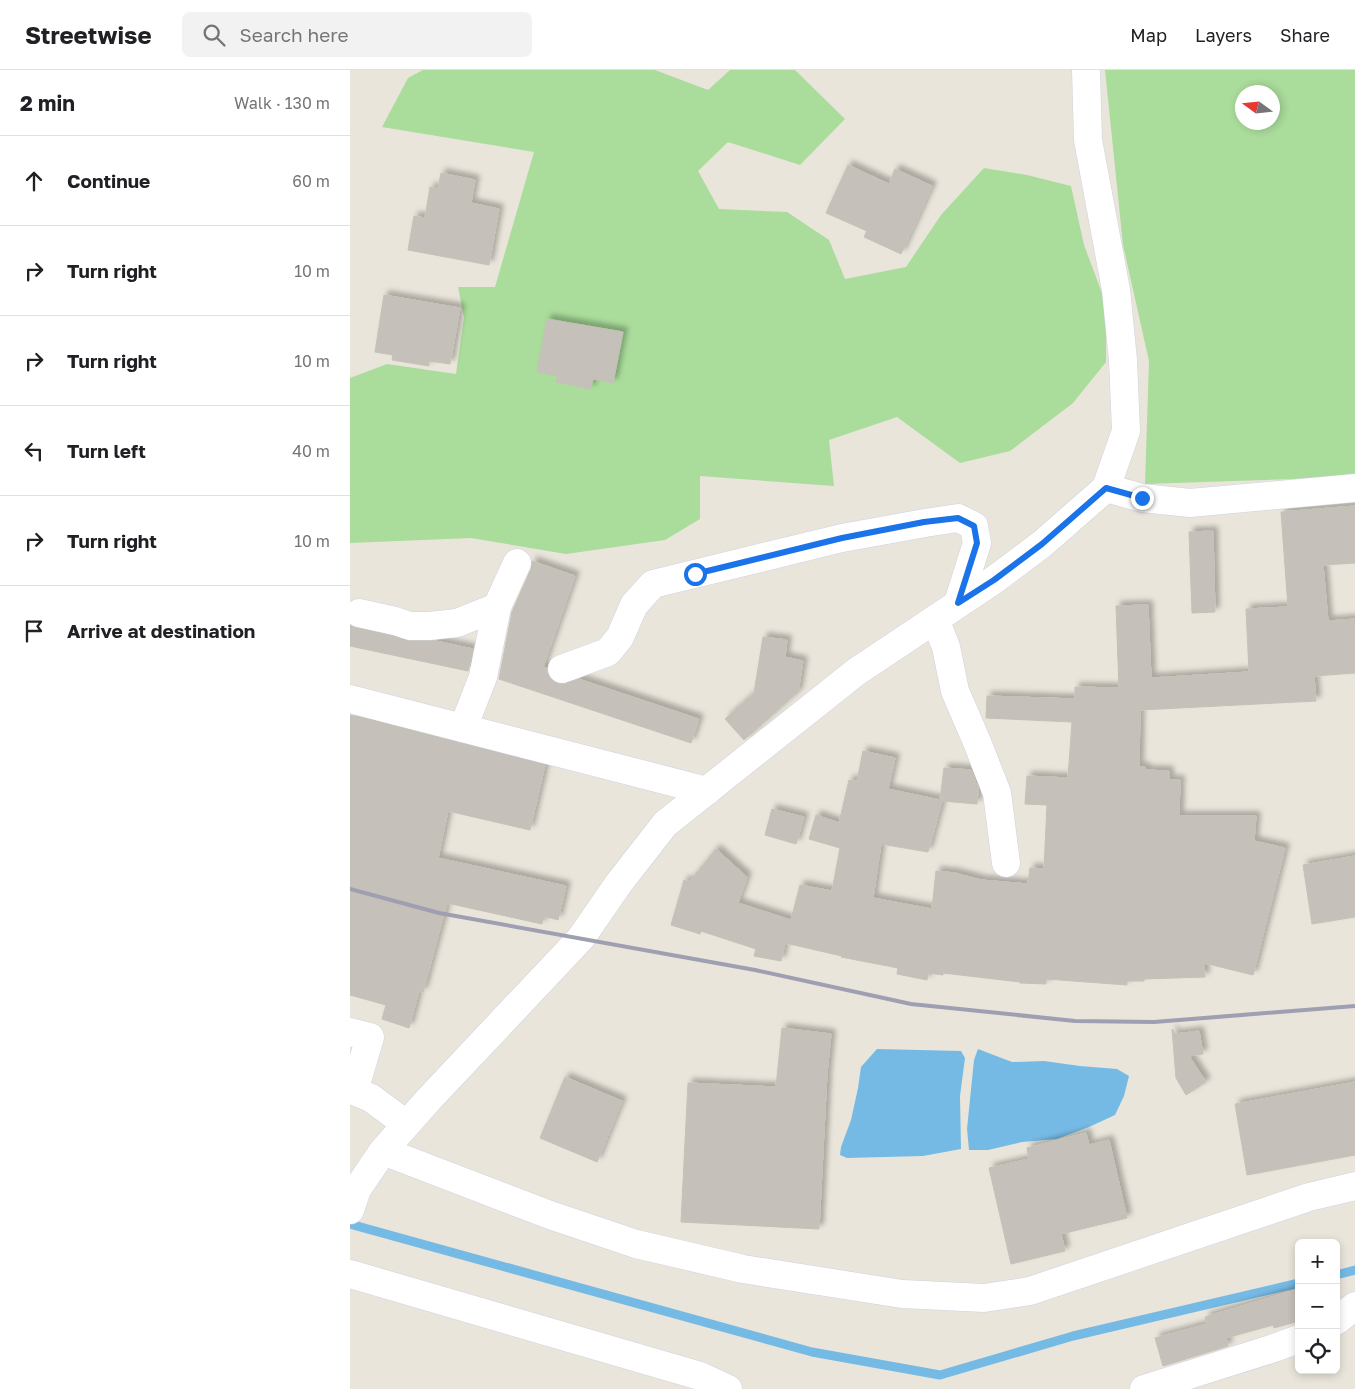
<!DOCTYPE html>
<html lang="en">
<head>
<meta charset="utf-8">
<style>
  body { margin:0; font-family:"Golos Text",sans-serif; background:#f2f2f2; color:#202124 }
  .controls { position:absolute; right:15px; bottom:15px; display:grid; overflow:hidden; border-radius:8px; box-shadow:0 2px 8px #0003 }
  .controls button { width:45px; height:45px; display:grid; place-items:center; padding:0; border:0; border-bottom:1px solid #e0e0e0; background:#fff; color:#202124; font:25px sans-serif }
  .compass { position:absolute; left:885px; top:15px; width:45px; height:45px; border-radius:50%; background:#fff; box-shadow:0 2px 8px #0003; rotate:285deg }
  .stop { position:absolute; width:15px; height:15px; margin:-11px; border:4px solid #1a73e8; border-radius:50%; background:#fff }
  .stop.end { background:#1a73e8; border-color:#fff; box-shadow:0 1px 5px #0008 }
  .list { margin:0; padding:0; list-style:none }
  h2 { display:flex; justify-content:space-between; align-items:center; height:65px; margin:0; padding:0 20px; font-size:21px }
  h2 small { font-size:16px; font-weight:400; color:#757577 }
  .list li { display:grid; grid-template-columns:32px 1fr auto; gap:15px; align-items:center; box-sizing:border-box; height:90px; padding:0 20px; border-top:1px solid #e0e0e0 }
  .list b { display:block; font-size:19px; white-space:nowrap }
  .list em { font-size:16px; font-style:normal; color:#757577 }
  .icon { flex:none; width:28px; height:28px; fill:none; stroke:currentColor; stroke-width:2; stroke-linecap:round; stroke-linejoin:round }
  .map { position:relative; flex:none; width:1005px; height:1319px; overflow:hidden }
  header { display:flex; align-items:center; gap:30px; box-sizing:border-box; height:70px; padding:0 25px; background:#fff; border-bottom:1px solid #e0e0e0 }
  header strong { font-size:24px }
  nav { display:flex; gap:28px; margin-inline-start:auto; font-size:18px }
  .search { width:350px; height:45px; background:#f2f2f2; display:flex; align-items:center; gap:12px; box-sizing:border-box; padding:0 18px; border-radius:8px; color:#757577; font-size:19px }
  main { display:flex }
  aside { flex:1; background:#fff }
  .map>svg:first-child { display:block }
  .green { fill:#aadc9b; fill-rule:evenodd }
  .water { fill:#75bae5 }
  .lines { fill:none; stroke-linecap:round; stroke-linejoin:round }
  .stream { stroke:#75bae5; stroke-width:9 }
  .building { fill:#c5c1ba; stroke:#c4c1b5; filter:url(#shadow) }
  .minor-casing { stroke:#d0d1e0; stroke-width:29 }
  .minor { stroke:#fff; stroke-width:28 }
  .rail { stroke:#9e9fb1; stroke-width:4 }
  .route { stroke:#1a73e8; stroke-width:6 }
</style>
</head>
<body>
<header>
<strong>Streetwise</strong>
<div class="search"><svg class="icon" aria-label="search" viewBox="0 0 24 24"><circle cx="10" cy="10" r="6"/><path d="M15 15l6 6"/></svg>Search here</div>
<nav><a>Map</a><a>Layers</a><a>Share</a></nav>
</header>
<main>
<aside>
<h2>2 min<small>Walk · 130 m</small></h2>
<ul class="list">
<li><svg class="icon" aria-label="ahead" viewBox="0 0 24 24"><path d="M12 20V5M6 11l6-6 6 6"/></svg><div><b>Continue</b></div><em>60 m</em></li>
<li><svg class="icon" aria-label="right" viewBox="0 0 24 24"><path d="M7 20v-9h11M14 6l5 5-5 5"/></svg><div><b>Turn right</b></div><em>10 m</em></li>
<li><svg class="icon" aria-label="right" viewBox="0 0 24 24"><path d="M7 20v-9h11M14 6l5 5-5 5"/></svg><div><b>Turn right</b></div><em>10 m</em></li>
<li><svg class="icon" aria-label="left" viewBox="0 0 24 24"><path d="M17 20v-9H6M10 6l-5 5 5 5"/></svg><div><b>Turn left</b></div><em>40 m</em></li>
<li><svg class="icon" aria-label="right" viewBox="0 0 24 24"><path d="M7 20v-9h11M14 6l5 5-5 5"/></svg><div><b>Turn right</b></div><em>10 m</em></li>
<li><svg class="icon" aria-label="arrive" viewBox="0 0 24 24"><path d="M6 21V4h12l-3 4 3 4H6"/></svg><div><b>Arrive at destination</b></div></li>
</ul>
</aside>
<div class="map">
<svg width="1005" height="1319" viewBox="0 0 1005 1319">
  <defs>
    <filter id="shadow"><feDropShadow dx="4.5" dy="-4.5" stdDeviation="2.5" flood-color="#0004"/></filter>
  </defs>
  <rect width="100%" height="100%" fill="#e9e5db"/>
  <g class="green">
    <path d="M 73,0 L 305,0 L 358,20 L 380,0 L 445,0 L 495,49 L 450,95 L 378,72 L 348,101 L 369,139 L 437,142 L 479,170 L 495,209 L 556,197 L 591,145 L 634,98 L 677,105 L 721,116 L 734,175 L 756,234 L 756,292 L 723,333 L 660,381 L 610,393 L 547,347 L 479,370 L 484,416 L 350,406 L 350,449 L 315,470 L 216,484 L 121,468 L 0,473 L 0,308 L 37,294 L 106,304 L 114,247 L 108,217 L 145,217 L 184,82 L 32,57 L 58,8 Z"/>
    <path d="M 755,0 L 1005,0 L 1005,407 L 795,414 L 799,291 L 773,175 ZM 892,22 L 922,22 L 922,52 L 892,52 Z"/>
  </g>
  <g class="water">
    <path d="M 527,979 L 611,981 L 615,988 L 610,1026 L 611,1079 L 573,1086 L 497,1088 L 490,1085 L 491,1077 L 501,1050 L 508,1018 L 511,997 Z"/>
    <path d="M 628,979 L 662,992 L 694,991 L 730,996 L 767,999 L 779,1006 L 774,1026 L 765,1045 L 739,1057 L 707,1069 L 672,1072 L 638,1080 L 619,1080 L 617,1059 L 624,990 Z"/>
  </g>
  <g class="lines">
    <g class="stream">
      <path d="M 0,1154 L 462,1282 L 590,1305 L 723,1266 L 949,1213"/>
      <path d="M 986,1205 L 1005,1200"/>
    </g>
  </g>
  <g class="building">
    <path d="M 498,95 L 539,114 L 545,99 L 582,116 L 551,184 L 514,167 L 517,161 L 476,143 Z"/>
    <path d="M 91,103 L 125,110 L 121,133 L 149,139 L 139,195 L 58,180 L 64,146 L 75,148 L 80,117 L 88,119 Z"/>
    <path d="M 34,225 L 110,238 L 100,294 L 79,291 L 79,296 L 42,290 L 43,285 L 25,282 Z"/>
    <path d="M 197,249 L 273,262 L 263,313 L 243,309 L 241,319 L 206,312 L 208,306 L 187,302 Z"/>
    <path d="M 1005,436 L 1005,493 L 973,495 L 978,551 L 1005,549 L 1005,603 L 964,606 L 966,631 L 790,640 L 789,697 L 795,697 L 795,700 L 819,701 L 819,710 L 830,710 L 829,746 L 906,746 L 904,771 L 935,778 L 903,905 L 854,893 L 855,907 L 794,909 L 794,911 L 777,911 L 777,915 L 696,909 L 696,914 L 670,913 L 670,912 L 593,903 L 593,905 L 578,903 L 577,910 L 547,904 L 548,898 L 491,887 L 492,886 L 435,873 L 431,891 L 404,886 L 406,879 L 351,861 L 350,864 L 321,855 L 334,810 L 339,812 L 366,779 L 397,807 L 388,833 L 441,850 L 450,815 L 482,821 L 490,778 L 459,769 L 466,745 L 489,753 L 499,710 L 507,711 L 513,681 L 545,688 L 538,719 L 590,730 L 594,698 L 621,700 L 628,718 L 627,734 L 592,731 L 578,782 L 531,774 L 523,828 L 582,839 L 586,801 L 605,803 L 631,810 L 678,814 L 680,798 L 694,799 L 697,735 L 675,734 L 677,706 L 718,708 L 722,652 L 636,648 L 637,626 L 725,629 L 725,617 L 769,618 L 766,536 L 798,535 L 801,608 L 899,602 L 896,539 L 938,537 L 931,442 Z"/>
    <path d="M 863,461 L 865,542 L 842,543 L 839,462 Z"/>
    <path d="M 182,491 L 225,506 L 193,597 L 197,598 L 198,605 L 202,611 L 210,614 L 217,614 L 229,609 L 349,649 L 341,673 L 149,609 L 162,542 L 181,499 Z"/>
    <path d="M 0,555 L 6,558 L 41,566 L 55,571 L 86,571 L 123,579 L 118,601 L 0,576 Z"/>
    <path d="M 413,567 L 437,570 L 435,587 L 453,591 L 448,622 L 394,670 L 375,649 L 404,623 Z"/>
    <path d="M 0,645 L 195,695 L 180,760 L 98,741 L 88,788 L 216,816 L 208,850 L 194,846 L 192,854 L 97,833 L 73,922 L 69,921 L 59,958 L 32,949 L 36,935 L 0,925 Z"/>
    <path d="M 422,739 L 454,747 L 446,774 L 415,765 Z"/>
    <path d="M 1005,786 L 1005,847 L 962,854 L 953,795 Z"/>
    <path d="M 432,958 L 481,964 L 477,1003 L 469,1159 L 331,1152 L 338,1013 L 426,1017 Z"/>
    <path d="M 822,959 L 826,964 L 849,961 L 853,984 L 839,986 L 856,1012 L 836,1025 L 826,1008 Z"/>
    <path d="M 215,1007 L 272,1031 L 247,1092 L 190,1068 Z"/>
    <path d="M 1005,1012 L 1005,1085 L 897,1105 L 885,1034 Z"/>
    <path d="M 736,1063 L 739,1075 L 759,1070 L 777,1148 L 711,1164 L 715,1181 L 661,1194 L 639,1098 L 679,1089 L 677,1078 Z"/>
    <path d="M 949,1219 L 949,1251 L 924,1258 L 923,1255 L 876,1268 L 878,1276 L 813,1296 L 805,1268 L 857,1254 L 855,1247 Z"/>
  </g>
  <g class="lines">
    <g class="minor-casing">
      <g id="minor">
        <path d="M 756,418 L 792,428 L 840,433 L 1005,418"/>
        <path d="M 9,543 L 45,551 L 60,556 L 79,556 L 107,553 L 147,537"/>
        <path d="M 585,549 L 596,577 L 605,621 L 627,672 L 647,723 L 656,793"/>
        <path d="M 212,599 L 258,582 L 270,567 L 284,535 L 303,514 L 492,468 L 575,453 L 608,448 L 624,456 L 627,473 L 608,533"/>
        <path d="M 0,629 L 357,721"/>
        <path d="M 113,658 L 133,607 L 147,537 L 167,493"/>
        <path d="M 0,962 L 20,967 L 4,1021 L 21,1028 L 56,1054"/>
        <path d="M 33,1081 L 200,1145 L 286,1174 L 393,1199 L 552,1224 L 634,1228 L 680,1221 L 959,1127 L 1005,1116"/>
        <path d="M 0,1140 L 7,1119 L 33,1081 L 80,1028 L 231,868 L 269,813 L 315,754 L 506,602 L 644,510 L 692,474 L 756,418 L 776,361 L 773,290 L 766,220 L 738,70 L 736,0"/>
        <path d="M 0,1204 L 350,1306 L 378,1319"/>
        <path d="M 986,1251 L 1005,1236"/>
        <path d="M 794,1319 L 921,1279 L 949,1269"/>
      </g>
    </g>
    <use href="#minor" class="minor"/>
    <path class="rail" d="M 0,819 L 89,843 L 405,900 L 561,934 L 725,951 L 804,952 L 1005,936"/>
  </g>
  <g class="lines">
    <path class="route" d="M 345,504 L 492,468 L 574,452 L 608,448 L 624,456 L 627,473 L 608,533 L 644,510 L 692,474 L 756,418 L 792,428"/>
  </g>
</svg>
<div class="controls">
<button>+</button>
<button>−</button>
<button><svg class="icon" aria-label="locate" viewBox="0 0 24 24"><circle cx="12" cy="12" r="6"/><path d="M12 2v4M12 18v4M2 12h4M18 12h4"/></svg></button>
</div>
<svg class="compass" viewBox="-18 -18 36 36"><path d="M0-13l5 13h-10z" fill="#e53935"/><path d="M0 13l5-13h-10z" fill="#757577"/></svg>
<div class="stop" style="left:345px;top:504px"></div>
<div class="stop end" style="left:792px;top:428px"></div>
</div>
</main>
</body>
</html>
